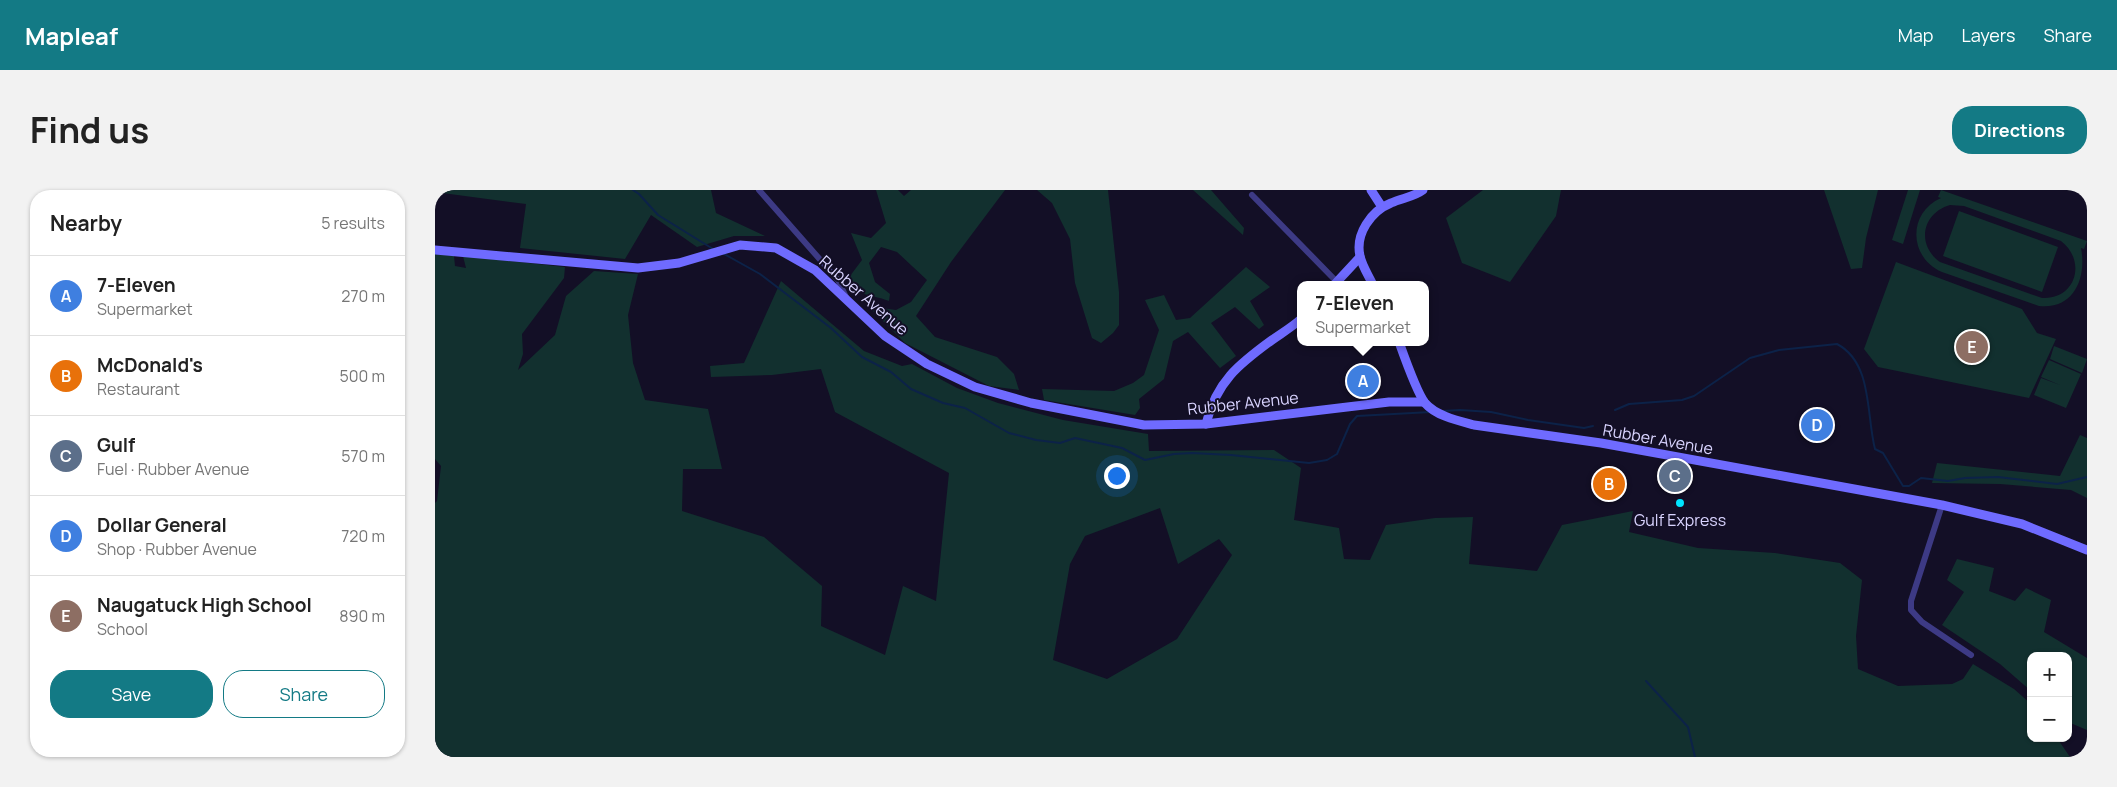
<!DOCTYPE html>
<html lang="en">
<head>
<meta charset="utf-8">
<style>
  body { margin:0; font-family:Manrope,sans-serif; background:#f2f2f2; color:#222 }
  .controls { position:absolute; right:15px; bottom:15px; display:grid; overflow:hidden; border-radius:10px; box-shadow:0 1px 4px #0004 }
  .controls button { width:45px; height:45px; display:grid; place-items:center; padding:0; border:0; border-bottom:1px solid #e0e0e0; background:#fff; color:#222; font:25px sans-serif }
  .you { position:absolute; left:681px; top:285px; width:18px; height:18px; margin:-12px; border:4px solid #fff; border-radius:50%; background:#1a73e8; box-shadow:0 0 0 8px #1a73e833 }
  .badge { display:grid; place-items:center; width:32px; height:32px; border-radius:50%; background:#137a85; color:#fff; font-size:16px; font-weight:700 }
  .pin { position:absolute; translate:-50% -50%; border:2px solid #fff; box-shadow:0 1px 5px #0006 }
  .popup { position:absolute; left:862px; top:91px; width:132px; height:65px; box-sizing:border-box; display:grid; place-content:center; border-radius:10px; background:#fff; filter:drop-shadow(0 1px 4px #0005); font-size:16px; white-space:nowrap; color:#767676 }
  .popup b { font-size:19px; color:#222 }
  .popup::after { content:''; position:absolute; left:50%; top:100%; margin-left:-10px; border:10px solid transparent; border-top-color:#fff }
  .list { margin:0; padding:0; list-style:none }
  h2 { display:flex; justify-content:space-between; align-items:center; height:65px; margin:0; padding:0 20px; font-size:21px }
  h2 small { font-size:16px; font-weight:400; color:#767676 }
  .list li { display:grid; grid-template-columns:32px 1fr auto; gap:15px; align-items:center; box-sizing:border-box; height:80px; padding:0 20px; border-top:1px solid #e0e0e0 }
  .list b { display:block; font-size:19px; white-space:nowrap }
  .list p { margin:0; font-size:16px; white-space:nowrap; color:#767676 }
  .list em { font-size:16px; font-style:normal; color:#767676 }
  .actions { display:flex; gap:10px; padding:15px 20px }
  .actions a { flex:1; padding:11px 0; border:1px solid #137a85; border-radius:20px; text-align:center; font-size:18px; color:#137a85 }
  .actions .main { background:#137a85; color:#fff }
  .map { position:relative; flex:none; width:1652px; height:567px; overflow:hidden; border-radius:20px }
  header { display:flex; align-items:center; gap:30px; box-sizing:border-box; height:70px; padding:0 25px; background:#137a85; color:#fff }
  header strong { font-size:24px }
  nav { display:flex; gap:28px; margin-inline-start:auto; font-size:18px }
  .intro { display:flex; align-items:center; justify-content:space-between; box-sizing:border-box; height:120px; padding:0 30px }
  h1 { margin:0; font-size:35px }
  .button { padding:12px 22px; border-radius:20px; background:#137a85; color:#fff; font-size:18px; font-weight:700 }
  main { display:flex; gap:30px; padding:0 30px }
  aside { flex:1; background:#fff; border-radius:20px; box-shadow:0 1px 4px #0004 }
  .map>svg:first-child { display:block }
  .green { fill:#12302f; fill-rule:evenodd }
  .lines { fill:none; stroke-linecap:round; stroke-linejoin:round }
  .stream { stroke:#0c2248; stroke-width:2 }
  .street { stroke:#3d3a85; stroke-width:6 }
  .secondary { stroke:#6f6bff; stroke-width:9 }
  .poi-dot { fill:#00e5ff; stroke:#130f26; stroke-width:2 }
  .labels { text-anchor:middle; stroke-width:4; stroke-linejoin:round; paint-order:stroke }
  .street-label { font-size:16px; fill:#d9d4ff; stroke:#130f26 }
  .poi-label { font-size:16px; fill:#d9d4ff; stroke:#130f26 }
</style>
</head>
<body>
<header>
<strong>Mapleaf</strong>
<nav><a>Map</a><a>Layers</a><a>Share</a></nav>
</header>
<div class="intro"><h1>Find us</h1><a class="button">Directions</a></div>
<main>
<aside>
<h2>Nearby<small>5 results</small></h2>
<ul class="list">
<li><span class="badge" style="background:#3f7fe0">A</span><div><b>7-Eleven</b><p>Supermarket</p></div><em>270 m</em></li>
<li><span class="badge" style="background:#e8710a">B</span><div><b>McDonald's</b><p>Restaurant</p></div><em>500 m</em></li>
<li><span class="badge" style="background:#5c6f8a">C</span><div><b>Gulf</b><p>Fuel · Rubber Avenue</p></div><em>570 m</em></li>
<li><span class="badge" style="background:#3f7fe0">D</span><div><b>Dollar General</b><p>Shop · Rubber Avenue</p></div><em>720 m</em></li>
<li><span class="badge" style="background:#8d6e63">E</span><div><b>Naugatuck High School</b><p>School</p></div><em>890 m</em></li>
</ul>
<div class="actions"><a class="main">Save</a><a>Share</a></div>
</aside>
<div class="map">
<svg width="1652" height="567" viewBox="0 0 1652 567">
  <rect width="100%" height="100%" fill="#130f26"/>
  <g class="green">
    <path d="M 0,0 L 276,0 L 281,23 L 330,46 L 299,46 L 262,57 L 216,25 L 190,69 L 85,58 L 91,14 L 0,2 Z"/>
    <path d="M 441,0 L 463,0 L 469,6 L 476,0 L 570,0 L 516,72 L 481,126 L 500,147 L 562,167 L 579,184 L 584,200 L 554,196 L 470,153 L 433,116 L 461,120 L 476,112 L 492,90 L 462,62 L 446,57 L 434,73 L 440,92 L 455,104 L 454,111 C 434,103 424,109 415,86 L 427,70 L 416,43 L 436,48 L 451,33 Z"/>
    <path d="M 602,0 L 673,0 L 684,102 L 684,135 L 678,143 L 666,153 L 657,148 L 640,93 L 635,49 L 617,13 Z"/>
    <path d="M 758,0 L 776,0 L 809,38 L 808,45 Z"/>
    <path d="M 1048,0 L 1126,0 L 1121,26 L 1075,92 L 1027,73 L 1011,28 Z"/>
    <path d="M 1389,0 L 1443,0 L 1431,48 L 1427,78 L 1416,79 Z"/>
    <path d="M 1473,0 L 1485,0 L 1468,54 L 1457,50 Z"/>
    <path d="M 1506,0 L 1652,51 L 1649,59 L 1646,58 C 1652,89 1638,120 1604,116 L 1507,82 C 1474,68 1472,23 1506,8 L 1503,7 ZM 1515,15 L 1529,16 L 1626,51 C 1652,71 1641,110 1607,108 L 1505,72 C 1481,55 1487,23 1515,15 Z"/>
    <path d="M 1524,21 L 1623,57 L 1607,102 L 1508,66 Z"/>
    <path d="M 0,64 L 19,66 L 20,76 L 31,78 L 28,66 L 130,77 L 129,88 L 87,144 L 88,164 L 83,180 L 120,145 L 131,106 L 159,81 L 203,84 L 193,125 L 198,173 L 210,210 L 273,219 L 287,279 L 248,279 L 247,321 L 329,347 L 387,396 L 386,436 L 450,465 L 468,396 L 501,411 L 514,283 L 400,222 L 386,179 L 337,185 L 276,187 L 275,176 L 309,173 L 346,91 L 429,161 L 467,176 L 477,174 L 522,198 L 563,213 L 628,230 L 713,244 L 714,261 L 839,260 L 866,278 L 859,330 L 904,338 L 909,369 L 935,370 L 951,335 L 1000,328 L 1038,327 L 1034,374 L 1102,381 L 1127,335 L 1198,321 L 1194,342 L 1263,358 L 1340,363 L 1405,373 L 1427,390 L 1421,446 L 1423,479 L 1463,496 L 1517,494 L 1528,489 L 1538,474 L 1579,499 L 1596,514 L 1596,548 L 1622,548 L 1635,567 L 0,567 L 0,313 L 2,311 L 6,276 L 0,269 ZM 725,318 L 743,374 L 784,349 L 797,365 L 742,449 L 672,489 L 618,470 L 635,374 L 650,346 Z"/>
    <path d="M 1461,72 L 1587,119 L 1602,143 L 1621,149 L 1594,208 L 1443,177 L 1429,159 Z"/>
    <path d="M 811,77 L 835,97 L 815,111 L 829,135 L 824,139 L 800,117 L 776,133 L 801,166 L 785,178 L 753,142 L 738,151 L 729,189 L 704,209 L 705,218 L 700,225 L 609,210 L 607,199 L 679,201 L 698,193 L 709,185 L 724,140 L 710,110 L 729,105 L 741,130 L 755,128 Z"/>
    <path d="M 1619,156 L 1652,169 L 1647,183 L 1615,169 Z"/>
    <path d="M 1614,170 L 1646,184 L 1631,218 L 1599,205 L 1606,188 L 1625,195 L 1606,187 Z"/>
    <path d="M 1645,245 L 1652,248 L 1652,308 L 1636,300 L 1565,294 L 1497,293 L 1502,273 L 1625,286 Z"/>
    <path d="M 1522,369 L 1559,378 L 1554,401 L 1580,411 L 1591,398 L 1616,410 L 1609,442 L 1652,468 L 1652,540 L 1633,532 L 1633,466 L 1596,466 L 1596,501 L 1565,474 L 1507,435 L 1529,402 L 1512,390 Z"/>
  </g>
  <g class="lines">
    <g class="stream">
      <path d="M 198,0 L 204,4 L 223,25 L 278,59"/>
      <path d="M 289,64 L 325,84 L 396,138 L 427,167 L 456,182 L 476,199 L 508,213 L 530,218 L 574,243 L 601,250 L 625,253 L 640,248 L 687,258 L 710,270 L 739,264 L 757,263 L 796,265 L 874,273 L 892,270 L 902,264 L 915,234 L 922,226 L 996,222"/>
      <path d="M 1180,220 L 1194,214 L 1247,210 L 1259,206 L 1315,168 L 1344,160 L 1402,154 C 1438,173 1431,225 1440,259 L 1448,263 L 1468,296 L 1474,296 L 1486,288 L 1513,291 L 1530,288 L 1563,287 L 1622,294 L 1652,287"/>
      <path d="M 1008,221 L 1025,220 L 1056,222 L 1093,230 L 1149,238 L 1158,236"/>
      <path d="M 1211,491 L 1253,537 L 1260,567"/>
    </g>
    <g class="street">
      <path d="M 324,0 L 403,90 L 411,107"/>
      <path d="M 817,5 L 902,92"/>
      <path d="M 1507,315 L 1476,411 L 1476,420 L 1487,432 L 1536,465"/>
    </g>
    <g class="secondary">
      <path d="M 936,0 L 947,17"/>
      <path d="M 0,60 L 203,78 L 244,73 L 305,55 L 341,58 L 380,80 L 450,146 L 492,174 L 540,197 L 596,213 L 709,235 L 771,234 L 954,212 L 989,212"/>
      <path d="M 899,95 L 925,67"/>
      <path d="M 938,95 C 934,86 927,76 925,66 C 920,44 936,21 956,13 C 967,8 979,7 988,0"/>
      <path d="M 964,152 C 969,166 982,203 990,213 C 1001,226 1024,231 1039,235 L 1166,253 L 1507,315 L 1587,334 L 1652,360"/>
      <path d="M 771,234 C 781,192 804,174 837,150 C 847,143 857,137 866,129"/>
    </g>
  </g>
  <circle class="poi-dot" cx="1245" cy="313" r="5"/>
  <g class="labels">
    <g class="street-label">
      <text transform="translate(429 105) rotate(41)" y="6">Rubber Avenue</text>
      <text transform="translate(808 213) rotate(-6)" y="6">Rubber Avenue</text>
      <text transform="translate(1223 249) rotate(10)" y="6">Rubber Avenue</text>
    </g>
    <g class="poi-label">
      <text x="1245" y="336">Gulf Express</text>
    </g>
  </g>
</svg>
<div class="controls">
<button>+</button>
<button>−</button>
</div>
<div class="you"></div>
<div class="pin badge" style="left:928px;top:191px;background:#3f7fe0">A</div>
<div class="popup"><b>7-Eleven</b>Supermarket</div>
<div class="pin badge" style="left:1174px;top:294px;background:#e8710a">B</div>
<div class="pin badge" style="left:1240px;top:286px;background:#5c6f8a">C</div>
<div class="pin badge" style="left:1382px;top:235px;background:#3f7fe0">D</div>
<div class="pin badge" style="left:1537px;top:157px;background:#8d6e63">E</div>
</div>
</main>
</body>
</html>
